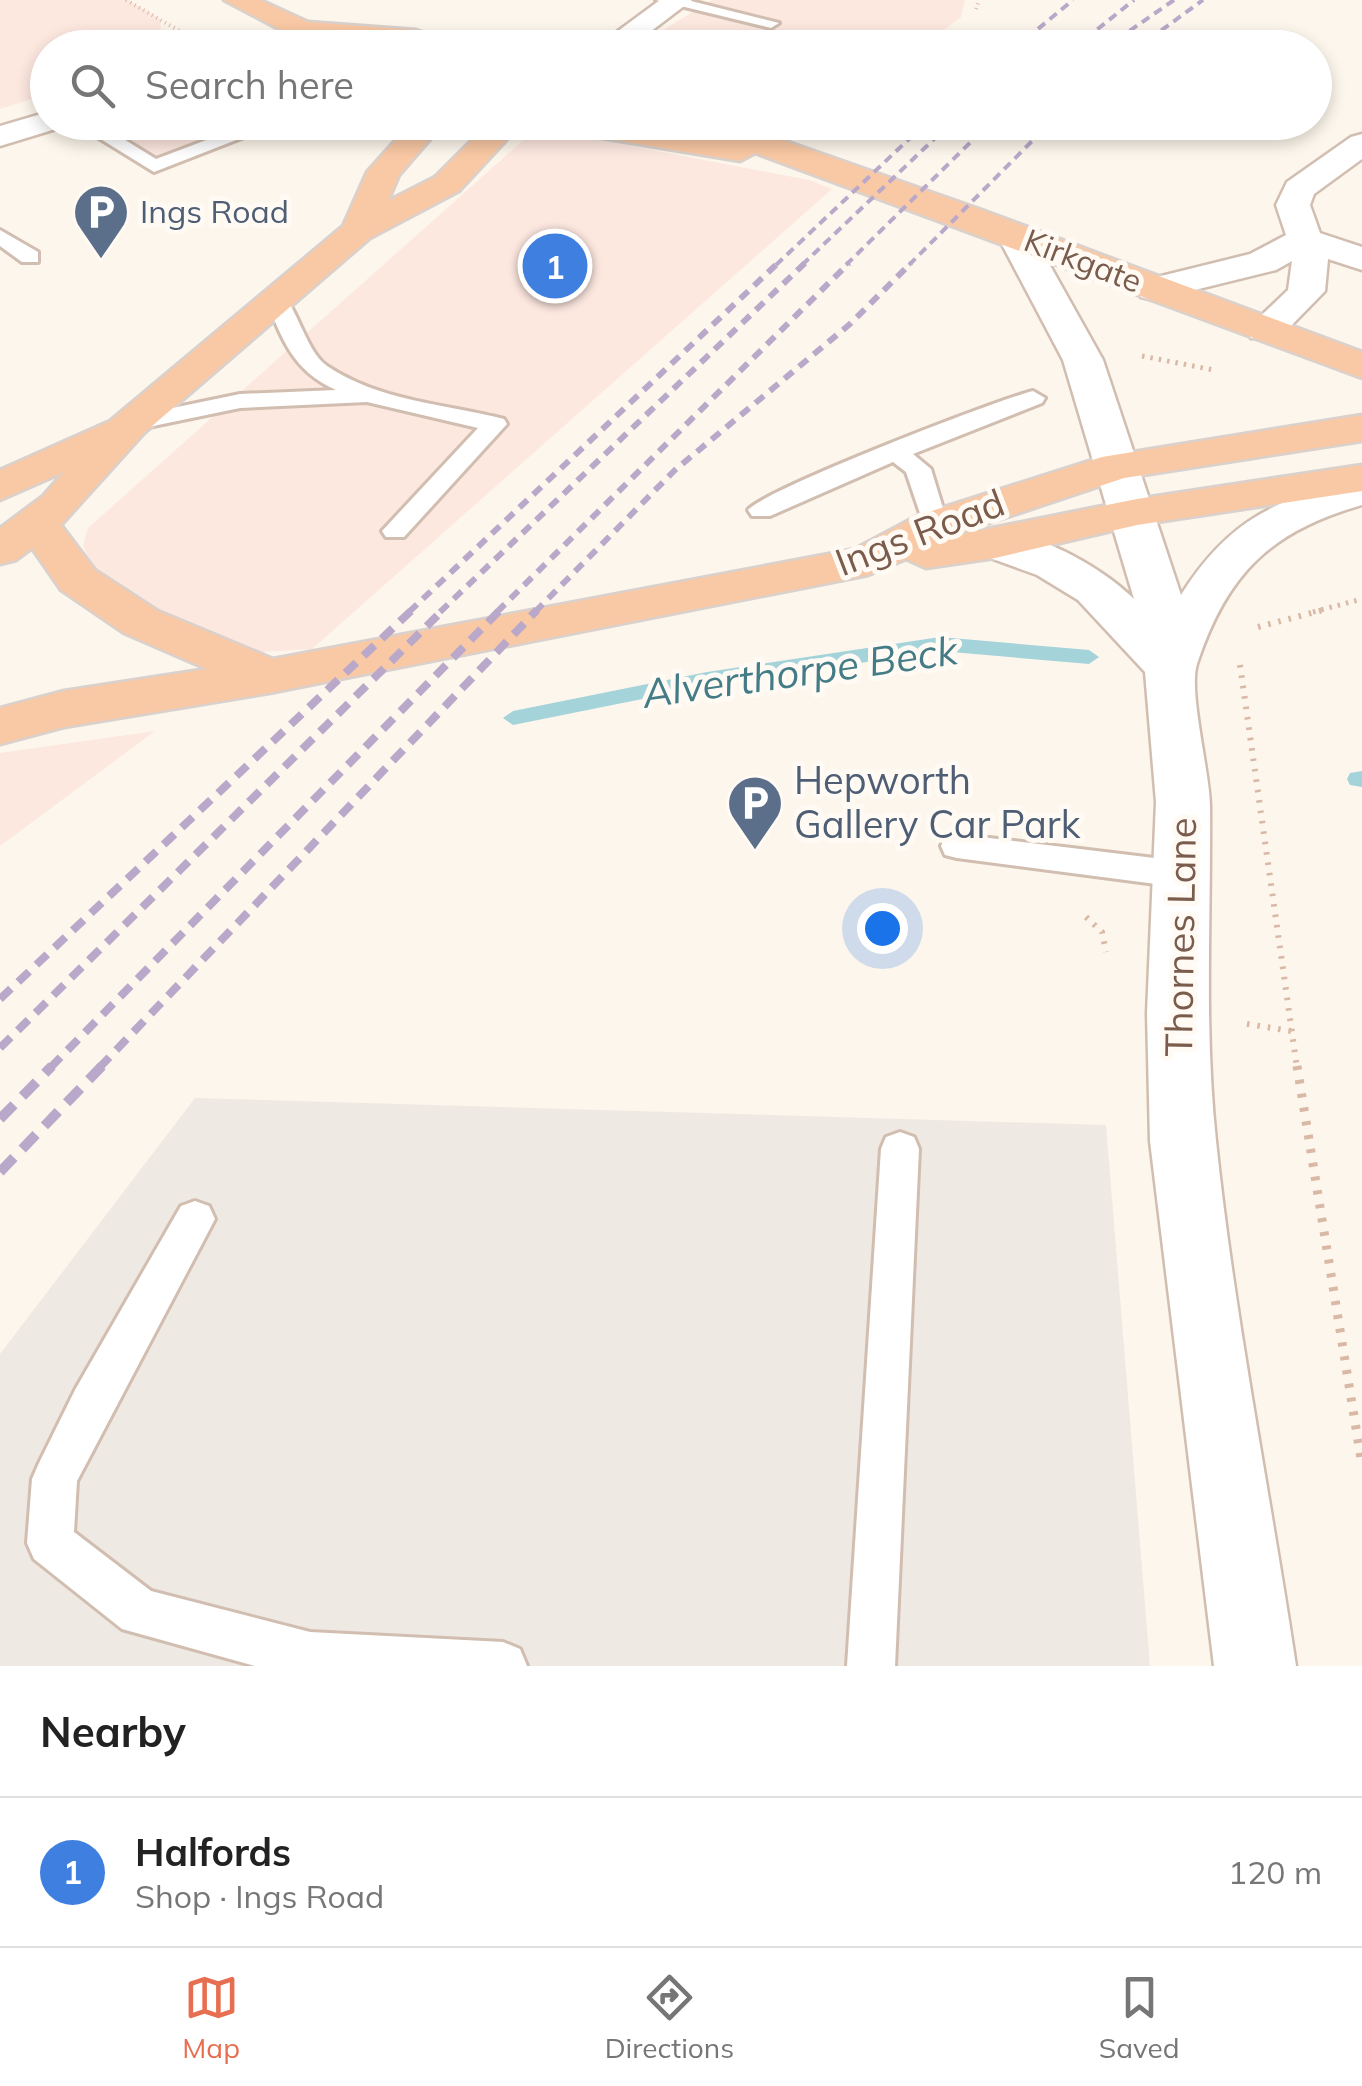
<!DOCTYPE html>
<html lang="en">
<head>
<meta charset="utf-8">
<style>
  body { margin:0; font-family:Mulish,sans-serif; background:#f6f6f6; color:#222 }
  .you { position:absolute; left:882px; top:928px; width:35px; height:35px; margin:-25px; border:8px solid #fff; border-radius:50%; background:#1a73e8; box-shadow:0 0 0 15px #1a73e833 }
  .badge { display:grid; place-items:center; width:65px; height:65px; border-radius:50%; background:#e76f51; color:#fff; font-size:32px; font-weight:700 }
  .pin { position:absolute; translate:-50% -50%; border:5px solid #fff; box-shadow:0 2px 10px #0006 }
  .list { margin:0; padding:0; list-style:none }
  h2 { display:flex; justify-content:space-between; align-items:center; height:130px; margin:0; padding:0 40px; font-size:42px }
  h2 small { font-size:32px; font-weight:400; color:#767676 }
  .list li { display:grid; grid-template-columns:65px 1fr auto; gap:30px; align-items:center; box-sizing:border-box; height:150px; padding:0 40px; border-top:2px solid #e0e0e0 }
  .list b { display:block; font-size:38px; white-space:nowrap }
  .list p { margin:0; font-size:32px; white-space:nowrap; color:#767676 }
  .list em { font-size:32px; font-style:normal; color:#767676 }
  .icon { flex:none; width:55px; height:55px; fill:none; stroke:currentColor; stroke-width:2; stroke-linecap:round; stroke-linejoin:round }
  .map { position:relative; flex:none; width:1362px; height:1666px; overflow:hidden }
  .search { position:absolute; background:#fff; box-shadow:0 5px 15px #0003; left:30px; right:30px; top:30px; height:110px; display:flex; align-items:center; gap:25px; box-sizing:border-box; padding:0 35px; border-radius:55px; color:#767676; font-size:38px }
  .sheet { height:280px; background:#fff }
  nav { display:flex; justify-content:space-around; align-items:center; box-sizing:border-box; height:140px; border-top:2px solid #e0e0e0; background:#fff; font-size:28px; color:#767676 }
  nav a { display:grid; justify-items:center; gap:5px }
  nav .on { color:#e76f51 }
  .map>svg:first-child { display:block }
  .commercial { fill:#fde8e0 }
  .industrial { fill:#efe9e4 }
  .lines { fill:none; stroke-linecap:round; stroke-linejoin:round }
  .stream { fill:#a5d3da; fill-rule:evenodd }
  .service-casing { stroke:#d1beb0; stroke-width:6 }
  .minor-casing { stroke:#d1beb0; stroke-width:5 }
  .tertiary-casing { stroke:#d1beb0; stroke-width:5 }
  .trunk-casing { stroke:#dad1cd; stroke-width:5 }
  .path-far3 { stroke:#d9b8a5; stroke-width:4; stroke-dasharray:1 4; stroke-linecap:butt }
  .path-far2 { stroke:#d9b8a5; stroke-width:5; stroke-dasharray:2.5 6; stroke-linecap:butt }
  .path-far1 { stroke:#d9b8a5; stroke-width:6; stroke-dasharray:2.5 8; stroke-linecap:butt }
  .path { stroke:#d9b8a5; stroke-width:9; stroke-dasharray:4 10; stroke-linecap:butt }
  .service { fill:#fff; fill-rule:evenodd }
  .minor { fill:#fff; fill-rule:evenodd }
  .tertiary { fill:#fff; fill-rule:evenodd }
  .trunk { fill:#f9c8a4; fill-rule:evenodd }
  .rail-far3 { stroke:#b9a8c9; stroke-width:4; stroke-dasharray:9 6; stroke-linecap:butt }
  .rail-far2 { stroke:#b9a8c9; stroke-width:6; stroke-dasharray:11 8; stroke-linecap:butt }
  .rail-far1 { stroke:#b9a8c9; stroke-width:8; stroke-dasharray:15 10; stroke-linecap:butt }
  .rail { stroke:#b9a8c9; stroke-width:10; stroke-dasharray:20 12; stroke-linecap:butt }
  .labels { text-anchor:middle; stroke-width:10; stroke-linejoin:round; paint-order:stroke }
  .far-service-label { font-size:32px; fill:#4e5e75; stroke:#fffaf3; text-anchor:start }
  .far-street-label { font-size:32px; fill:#7a5c4d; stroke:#fffaf3 }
  .street-label { font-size:38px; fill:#7a5c4d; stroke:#fffaf3 }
  .service-label { font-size:38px; fill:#4e5e75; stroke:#fffaf3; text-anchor:start }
  .water-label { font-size:40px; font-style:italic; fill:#437c86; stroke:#fffaf3 }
</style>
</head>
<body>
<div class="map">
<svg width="1362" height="1666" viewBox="0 0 1362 1666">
  <rect width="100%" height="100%" fill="#fdf6ec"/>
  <g class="commercial">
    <path d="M 0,0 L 128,0 L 160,19 L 161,28 L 147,47 L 48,48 L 47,94 L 0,109 Z"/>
    <path d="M 712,0 L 965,0 L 961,17 L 921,47 L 668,48 L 644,42 Z"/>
    <path d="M 98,123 L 258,123 L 153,162 Z"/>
    <path d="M 537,128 L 809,180 L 832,189 L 312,649 L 261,652 L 186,629 L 96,573 L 83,546 L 88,528 Z"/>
    <path d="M 155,731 L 0,846 L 0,753 Z"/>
  </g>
  <path class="industrial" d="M 195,1098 L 1106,1125 L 1150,1666 L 0,1666 L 0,1354 Z"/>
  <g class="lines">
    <g class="stream">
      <path d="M 940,637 L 1089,650 L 1099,657 L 1089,664 L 940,651 L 707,686 L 513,725 L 503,718 L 513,711 L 707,672 Z"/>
      <path d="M 1362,771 L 1362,787 L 1350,785 L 1347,779 L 1350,773 Z"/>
    </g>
    <g class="service-casing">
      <g id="service">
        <path d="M 656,0 L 687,0 L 779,23 L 771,28 Z"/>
        <path d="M 73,122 L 96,122 L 156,159 L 254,122 L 282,122 L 154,172 Z"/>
        <path d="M 0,230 L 38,252 L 38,262 L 22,262 L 0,246 Z"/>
        <path d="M 277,292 C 295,297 304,350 327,366 C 379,401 444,404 504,419 L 507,424 L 404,537 L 386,537 L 382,531 L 478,428 L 367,402 L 240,408 L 129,431 L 117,424 L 129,417 L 240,394 L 336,390 C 293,371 282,339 266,299 Z"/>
        <path d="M 1033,391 L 1045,398 L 1042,403 L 913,454 L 931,469 L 948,525 L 944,531 L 926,531 L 906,472 L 893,462 L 770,516 L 752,516 L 748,510 C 764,490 996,400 1033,391 Z"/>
        <path d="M 957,834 L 1179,861 L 1191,865 L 1196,874 L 1191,883 L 1179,887 L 957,858 L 945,855 L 941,846 L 945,837 Z"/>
        <path d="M 900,1132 L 914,1137 L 919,1149 L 895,1666 L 847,1666 L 881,1149 L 886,1137 Z"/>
        <path d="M 195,1201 L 209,1206 L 215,1219 L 77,1481 L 74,1532 L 151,1591 L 310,1632 L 503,1642 L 520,1649 L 527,1666 L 255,1666 L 122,1629 L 34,1559 L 27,1543 L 32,1479 L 39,1463 L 75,1390 L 181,1206 Z"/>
      </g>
    </g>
    <g class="minor-casing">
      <g id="minor">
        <path d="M 660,0 L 692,0 L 629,48 L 595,48 Z"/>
        <path d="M 308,22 L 322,31 C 305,52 272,48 247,48 L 251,42 Z"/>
        <path d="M 48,112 L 48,122 L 63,122 L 59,128 L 0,146 L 0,126 Z"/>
        <path d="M 1362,134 L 1362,159 L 1314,194 L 1310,205 L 1320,233 L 1362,247 L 1362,270 L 1328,259 L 1325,291 L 1279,338 L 1251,338 L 1246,330 L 1288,290 L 1292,261 L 1276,270 L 1154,300 L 1141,297 L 1135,289 L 1141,281 L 1250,254 L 1286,235 L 1276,205 L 1287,182 L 1351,137 Z"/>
      </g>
    </g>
    <g class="tertiary-casing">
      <path id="tertiary" d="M 1015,224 L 1027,228 L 1033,235 L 1103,360 L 1181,595 C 1229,519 1276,499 1362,478 L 1362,505 C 1271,531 1227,573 1197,664 C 1188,691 1210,773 1210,807 C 1211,919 1204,1030 1216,1141 C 1234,1314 1270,1493 1296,1666 L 1214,1666 L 1150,1141 L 1147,1013 L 1156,802 L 1145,672 L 1078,600 L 1037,575 L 979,554 L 972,544 L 979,534 C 1025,522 1102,567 1134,599 L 1063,360 L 997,235 L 1003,228 Z"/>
    </g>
    <g class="trunk-casing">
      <g id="trunk">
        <path d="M 224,0 L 260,0 L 308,22 L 416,30 L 451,42 L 455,48 L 350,43 L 353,48 L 315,48 Z"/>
        <path d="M 412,122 L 445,122 L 399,175 L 388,201 L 435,177 L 490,122 L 523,122 L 459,191 L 370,238 L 144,433 L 61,525 L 95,570 L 158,611 L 273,659 L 855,549 L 919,515 L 1102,457 L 1362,415 L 1362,441 L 1124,478 L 947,537 L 1137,499 L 1362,465 L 1362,491 L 1137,525 L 995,558 L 926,568 L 906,559 L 868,575 L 269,693 L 64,727 L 0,744 L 0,708 L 64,691 L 207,669 L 124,633 L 61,590 L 32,548 L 16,560 L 0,564 L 0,528 L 43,496 L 64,472 L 0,500 L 0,470 L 110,421 L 343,226 L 367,172 Z"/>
        <path d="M 545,122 L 623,122 L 709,136 L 684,122 L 731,122 L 982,210 L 1362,352 L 1362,378 L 755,153 L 740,161 L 560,131 Z"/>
      </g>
    </g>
    <g class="path-far3">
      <path d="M 126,0 L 209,48"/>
      <path d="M 976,9 L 979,0"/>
      <path d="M 490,34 L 549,48"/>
    </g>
    <g class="path-far2">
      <path d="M 1142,356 L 1214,370"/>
      <path d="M 1313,612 L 1362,599"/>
    </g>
    <g class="path-far1">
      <path d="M 1258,627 L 1323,610"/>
      <path d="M 1240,665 L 1297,1068"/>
      <path d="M 1086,917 L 1102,932 L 1106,952"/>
      <path d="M 1247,1024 L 1291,1031"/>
    </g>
    <path class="path" d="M 1297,1066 L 1362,1465"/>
    <use href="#service" class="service"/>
    <use href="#minor" class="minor"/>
    <use href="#tertiary" class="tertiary"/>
    <use href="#trunk" class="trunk"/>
    <g class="rail-far3">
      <path d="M 1015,48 L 1073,0"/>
      <path d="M 1074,48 L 1134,0"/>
      <path d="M 1105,48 L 1174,0"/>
      <path d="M 1137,48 L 1203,0"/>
      <path d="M 776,265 L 927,122"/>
      <path d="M 802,265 L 952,122"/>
      <path d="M 846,265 L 991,122"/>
      <path d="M 909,265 L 1051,122"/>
    </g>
    <g class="rail-far2">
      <path d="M 409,612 L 778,263"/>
      <path d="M 440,612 L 805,263"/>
      <path d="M 497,612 L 849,263"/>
      <path d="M 535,612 L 675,470 L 850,324 L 911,263"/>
    </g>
    <g class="rail-far1">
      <path d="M 0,999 L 412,610"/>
      <path d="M 0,1048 L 443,610"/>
      <path d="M 50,1068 L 500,610"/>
      <path d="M 99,1068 L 537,610"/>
    </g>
    <g class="rail">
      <path d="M 0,1119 L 52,1066"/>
      <path d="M 0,1172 L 102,1066"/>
    </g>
  </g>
  <defs>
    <g id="parking-pin" transform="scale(2.875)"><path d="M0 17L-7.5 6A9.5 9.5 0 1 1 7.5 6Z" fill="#5c6f8a" stroke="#fffaf3"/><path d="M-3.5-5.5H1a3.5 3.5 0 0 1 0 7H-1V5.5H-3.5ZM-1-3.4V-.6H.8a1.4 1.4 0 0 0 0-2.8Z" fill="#fff"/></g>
  </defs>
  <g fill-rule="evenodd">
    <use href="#parking-pin" x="101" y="212"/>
    <use href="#parking-pin" x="755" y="803"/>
  </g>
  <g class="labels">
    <g class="far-service-label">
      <text x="140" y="223">Ings Road</text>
    </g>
    <g class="far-street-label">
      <text transform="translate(1083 261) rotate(21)" y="11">Kirkgate</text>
    </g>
    <g class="street-label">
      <text transform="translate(920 533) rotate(-21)" y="13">Ings Road</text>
      <text transform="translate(1181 937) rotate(-89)" y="13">Thornes Lane</text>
    </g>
    <g class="service-label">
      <text x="794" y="794">Hepworth<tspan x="794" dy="44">Gallery Car Park</tspan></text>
    </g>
    <g class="water-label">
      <text transform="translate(800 672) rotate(-8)" y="14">Alverthorpe Beck</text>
    </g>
  </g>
</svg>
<div class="you"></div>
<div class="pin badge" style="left:555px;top:266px;background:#3f7fe0">1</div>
<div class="search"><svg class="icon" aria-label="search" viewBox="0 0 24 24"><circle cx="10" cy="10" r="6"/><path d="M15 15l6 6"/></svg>Search here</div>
</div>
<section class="sheet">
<h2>Nearby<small></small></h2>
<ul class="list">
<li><span class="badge" style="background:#3f7fe0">1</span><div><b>Halfords</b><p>Shop · Ings Road</p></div><em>120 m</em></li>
</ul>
</section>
<nav>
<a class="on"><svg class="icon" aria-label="map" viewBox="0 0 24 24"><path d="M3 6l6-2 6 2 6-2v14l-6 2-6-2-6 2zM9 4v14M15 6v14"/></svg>Map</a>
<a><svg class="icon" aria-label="directions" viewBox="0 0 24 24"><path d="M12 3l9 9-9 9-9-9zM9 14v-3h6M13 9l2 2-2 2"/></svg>Directions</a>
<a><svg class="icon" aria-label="saved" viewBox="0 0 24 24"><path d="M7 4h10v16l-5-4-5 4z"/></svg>Saved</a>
</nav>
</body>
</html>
